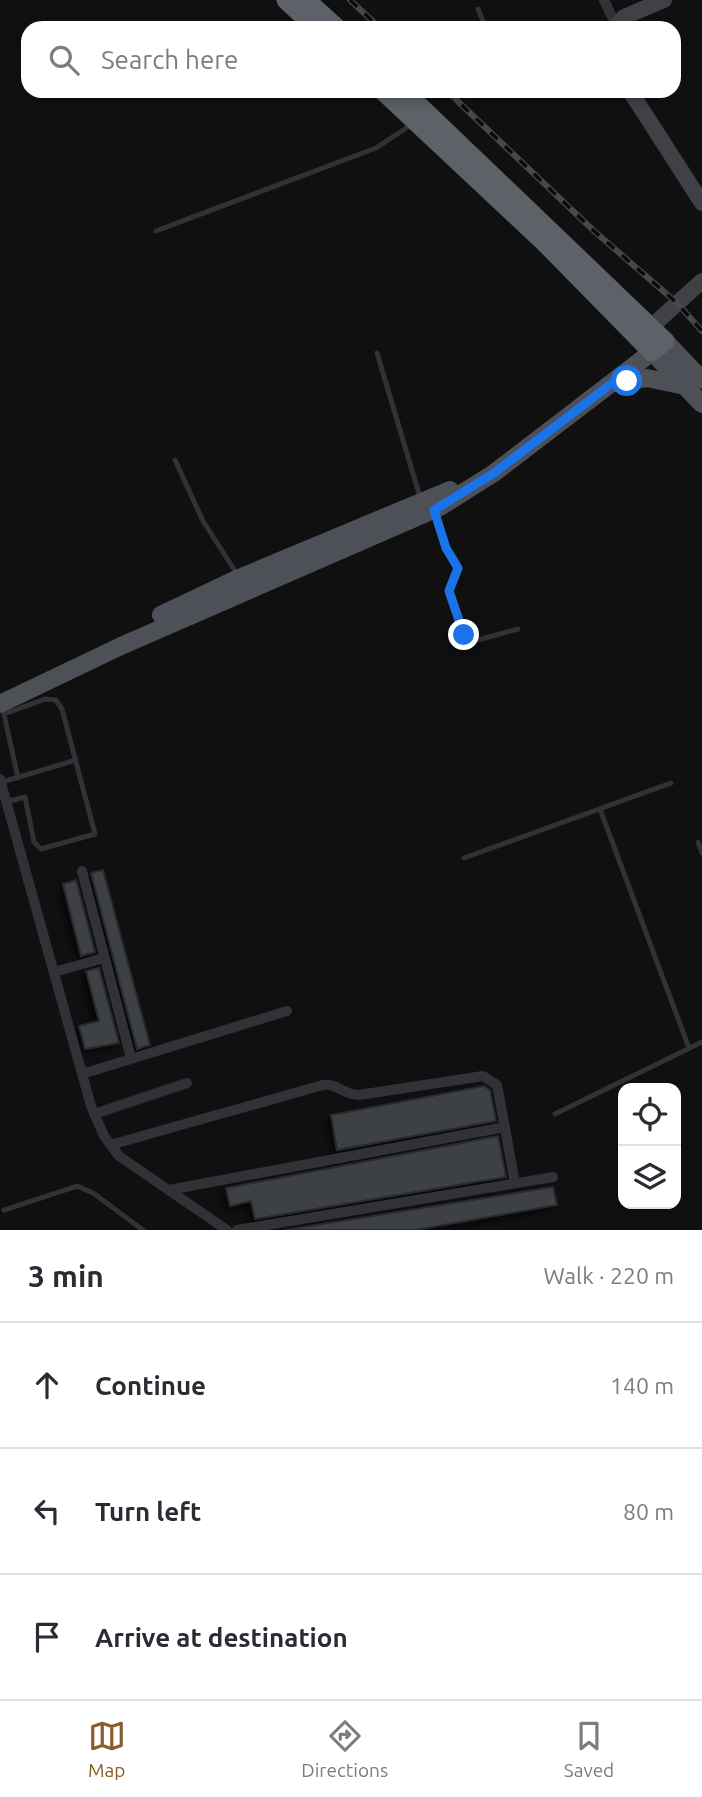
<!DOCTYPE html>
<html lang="en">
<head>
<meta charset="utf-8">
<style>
  body { margin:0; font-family:Ubuntu,sans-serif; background:#f7f7f7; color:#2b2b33 }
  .controls { position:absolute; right:21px; bottom:21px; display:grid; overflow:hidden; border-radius:14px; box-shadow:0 4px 10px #0003 }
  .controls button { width:63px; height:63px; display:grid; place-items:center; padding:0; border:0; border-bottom:2px solid #e1e1e2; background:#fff; color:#2b2b33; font:35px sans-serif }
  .stop { position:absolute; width:21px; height:21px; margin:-16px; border:5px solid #1a73e8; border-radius:50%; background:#fff }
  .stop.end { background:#1a73e8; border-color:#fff; box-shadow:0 2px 7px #0008 }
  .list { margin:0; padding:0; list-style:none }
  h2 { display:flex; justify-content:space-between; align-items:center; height:91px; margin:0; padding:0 28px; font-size:30px }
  h2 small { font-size:23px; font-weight:400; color:#7c7c81 }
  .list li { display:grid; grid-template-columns:46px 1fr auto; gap:21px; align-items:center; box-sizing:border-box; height:126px; padding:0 28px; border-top:2px solid #e1e1e2 }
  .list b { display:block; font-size:26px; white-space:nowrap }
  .list em { font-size:23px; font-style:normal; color:#7c7c81 }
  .icon { flex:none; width:38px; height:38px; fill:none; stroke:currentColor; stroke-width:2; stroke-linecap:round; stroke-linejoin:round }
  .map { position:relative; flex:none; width:702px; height:1230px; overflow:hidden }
  .search { position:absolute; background:#fff; box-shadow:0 4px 10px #0003; left:21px; right:21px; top:21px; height:77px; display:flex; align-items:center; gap:18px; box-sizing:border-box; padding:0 24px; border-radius:21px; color:#7c7c81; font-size:26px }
  .sheet { height:469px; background:#fff }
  nav { display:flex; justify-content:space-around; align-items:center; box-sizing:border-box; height:98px; border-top:2px solid #e1e1e2; background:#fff; font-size:19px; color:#7c7c81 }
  nav a { display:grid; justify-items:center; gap:4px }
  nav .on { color:#885d2a }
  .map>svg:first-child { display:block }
  .building { fill:#3e4045; stroke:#2a2a2e; stroke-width:2; filter:url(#shadow) }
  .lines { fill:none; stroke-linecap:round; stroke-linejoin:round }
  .lane { stroke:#313237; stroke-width:5 }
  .street { stroke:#313237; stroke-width:10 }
  .secondary { stroke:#3f4147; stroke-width:16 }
  .primary { stroke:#4d5056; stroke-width:18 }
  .highway { stroke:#5d6168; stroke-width:19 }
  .rail-casing { stroke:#46484e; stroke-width:6 }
  .rail { stroke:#0b0b0c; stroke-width:3.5; stroke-dasharray:10; stroke-linecap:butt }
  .route { stroke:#1a73e8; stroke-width:9 }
</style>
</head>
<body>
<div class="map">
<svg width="702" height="1230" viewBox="0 0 702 1230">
  <defs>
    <filter id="shadow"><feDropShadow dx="-4.5" dy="4.5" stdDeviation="3.5" flood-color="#0009"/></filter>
  </defs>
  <rect width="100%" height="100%" fill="#101011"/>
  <g class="building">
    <path d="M 103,870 L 150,1045 L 137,1049 L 91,873 Z"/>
    <path d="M 76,880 L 95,952 L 81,956 L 63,884 Z"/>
    <path d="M 99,968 L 119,1043 L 85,1049 L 79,1026 L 99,1021 L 86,971 Z"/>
    <path d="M 484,1086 L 490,1090 L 496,1121 L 337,1150 L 331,1115 Z"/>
    <path d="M 498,1136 L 506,1177 L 255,1219 L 251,1201 L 230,1206 L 226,1188 Z"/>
    <path d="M 553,1187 L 557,1205 L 415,1230 L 285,1230 Z"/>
  </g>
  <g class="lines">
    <g class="lane">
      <path d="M 478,9 L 486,28"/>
      <path d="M 156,231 L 376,148 L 411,125"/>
      <path d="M 377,353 L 420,497"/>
      <path d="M 175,460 L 203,521 L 237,574"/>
      <path d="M 435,513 L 445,548 L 458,568 L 449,591 L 464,635 L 478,640 L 518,629"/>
      <path d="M 2,782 L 76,760"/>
      <path d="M 6,802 L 25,797 L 34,842 L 41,849 L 95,834 L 62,709 L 56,700 L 45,699 L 4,714 L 18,778"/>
      <path d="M 600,809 L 689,1048"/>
      <path d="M 698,842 L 702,853"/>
      <path d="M 464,858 L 671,783"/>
      <path d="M 555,1114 L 702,1042"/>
      <path d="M 4,1210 L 77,1186 L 93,1193 L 143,1230"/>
    </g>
    <g class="street">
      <path d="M 604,0 L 616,25"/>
      <path d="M 0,779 L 91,1106 L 104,1136 L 119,1156 L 227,1230"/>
      <path d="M 82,871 L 131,1058"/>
      <path d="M 54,972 L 104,958"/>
      <path d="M 82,1074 L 287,1011"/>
      <path d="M 94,1114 L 187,1083"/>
      <path d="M 110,1145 L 323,1085 C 337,1083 344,1095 359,1095 L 483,1076 L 497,1085 L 515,1183"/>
      <path d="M 169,1190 L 505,1127"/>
      <path d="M 237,1230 L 553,1177"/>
    </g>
    <g class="secondary">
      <path d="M 615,28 L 624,17 L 664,0"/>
      <path d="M 630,91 L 702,203"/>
      <path d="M 651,327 L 702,281"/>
    </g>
    <g class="primary">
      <path d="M 665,341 L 702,380"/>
      <path d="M 616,383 L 647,378 L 685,386"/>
      <path d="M 161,615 L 239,578 L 450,490"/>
      <path d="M 0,704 L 121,646 L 440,507 L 494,473 L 652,352 L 702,404"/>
    </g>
    <g class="highway">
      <path d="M 286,0 L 316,28"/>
      <path d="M 306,0 L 337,28"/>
      <path d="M 383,91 L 544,242 L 652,352 L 665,341 L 404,91"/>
    </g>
    <g class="rail-casing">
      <g id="rail">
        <path d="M 350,0 L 380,28"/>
        <path d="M 447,91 L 594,231 L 677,303 L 702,331"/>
      </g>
    </g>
    <use href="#rail" class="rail"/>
  </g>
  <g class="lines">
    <path class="route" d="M 464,635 L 449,591 L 458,568 L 446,548 L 434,510 L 494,473 L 611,384 L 627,381"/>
  </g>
</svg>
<div class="controls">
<button><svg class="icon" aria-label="locate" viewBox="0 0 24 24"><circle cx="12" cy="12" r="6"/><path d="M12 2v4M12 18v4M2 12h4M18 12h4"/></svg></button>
<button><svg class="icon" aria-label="layers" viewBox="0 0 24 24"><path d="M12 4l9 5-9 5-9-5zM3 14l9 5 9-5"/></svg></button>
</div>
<div class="stop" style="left:627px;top:381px"></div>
<div class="stop end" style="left:464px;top:635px"></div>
<div class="search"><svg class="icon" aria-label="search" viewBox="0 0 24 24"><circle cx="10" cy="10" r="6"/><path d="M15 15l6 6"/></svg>Search here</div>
</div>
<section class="sheet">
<h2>3 min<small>Walk · 220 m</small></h2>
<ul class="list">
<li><svg class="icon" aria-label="ahead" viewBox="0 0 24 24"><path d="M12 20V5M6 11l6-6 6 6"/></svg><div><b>Continue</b></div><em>140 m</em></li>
<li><svg class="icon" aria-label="left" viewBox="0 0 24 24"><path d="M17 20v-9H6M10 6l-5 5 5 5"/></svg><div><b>Turn left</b></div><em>80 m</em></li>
<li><svg class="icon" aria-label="arrive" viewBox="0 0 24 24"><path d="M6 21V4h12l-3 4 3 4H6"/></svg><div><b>Arrive at destination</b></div></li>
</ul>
</section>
<nav>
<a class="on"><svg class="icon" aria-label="map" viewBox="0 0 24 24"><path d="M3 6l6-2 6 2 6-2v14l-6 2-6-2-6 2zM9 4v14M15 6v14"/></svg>Map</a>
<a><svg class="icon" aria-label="directions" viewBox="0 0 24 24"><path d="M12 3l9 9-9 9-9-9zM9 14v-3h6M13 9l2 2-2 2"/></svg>Directions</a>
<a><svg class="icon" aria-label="saved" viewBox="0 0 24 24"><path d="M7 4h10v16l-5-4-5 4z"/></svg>Saved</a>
</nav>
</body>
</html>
